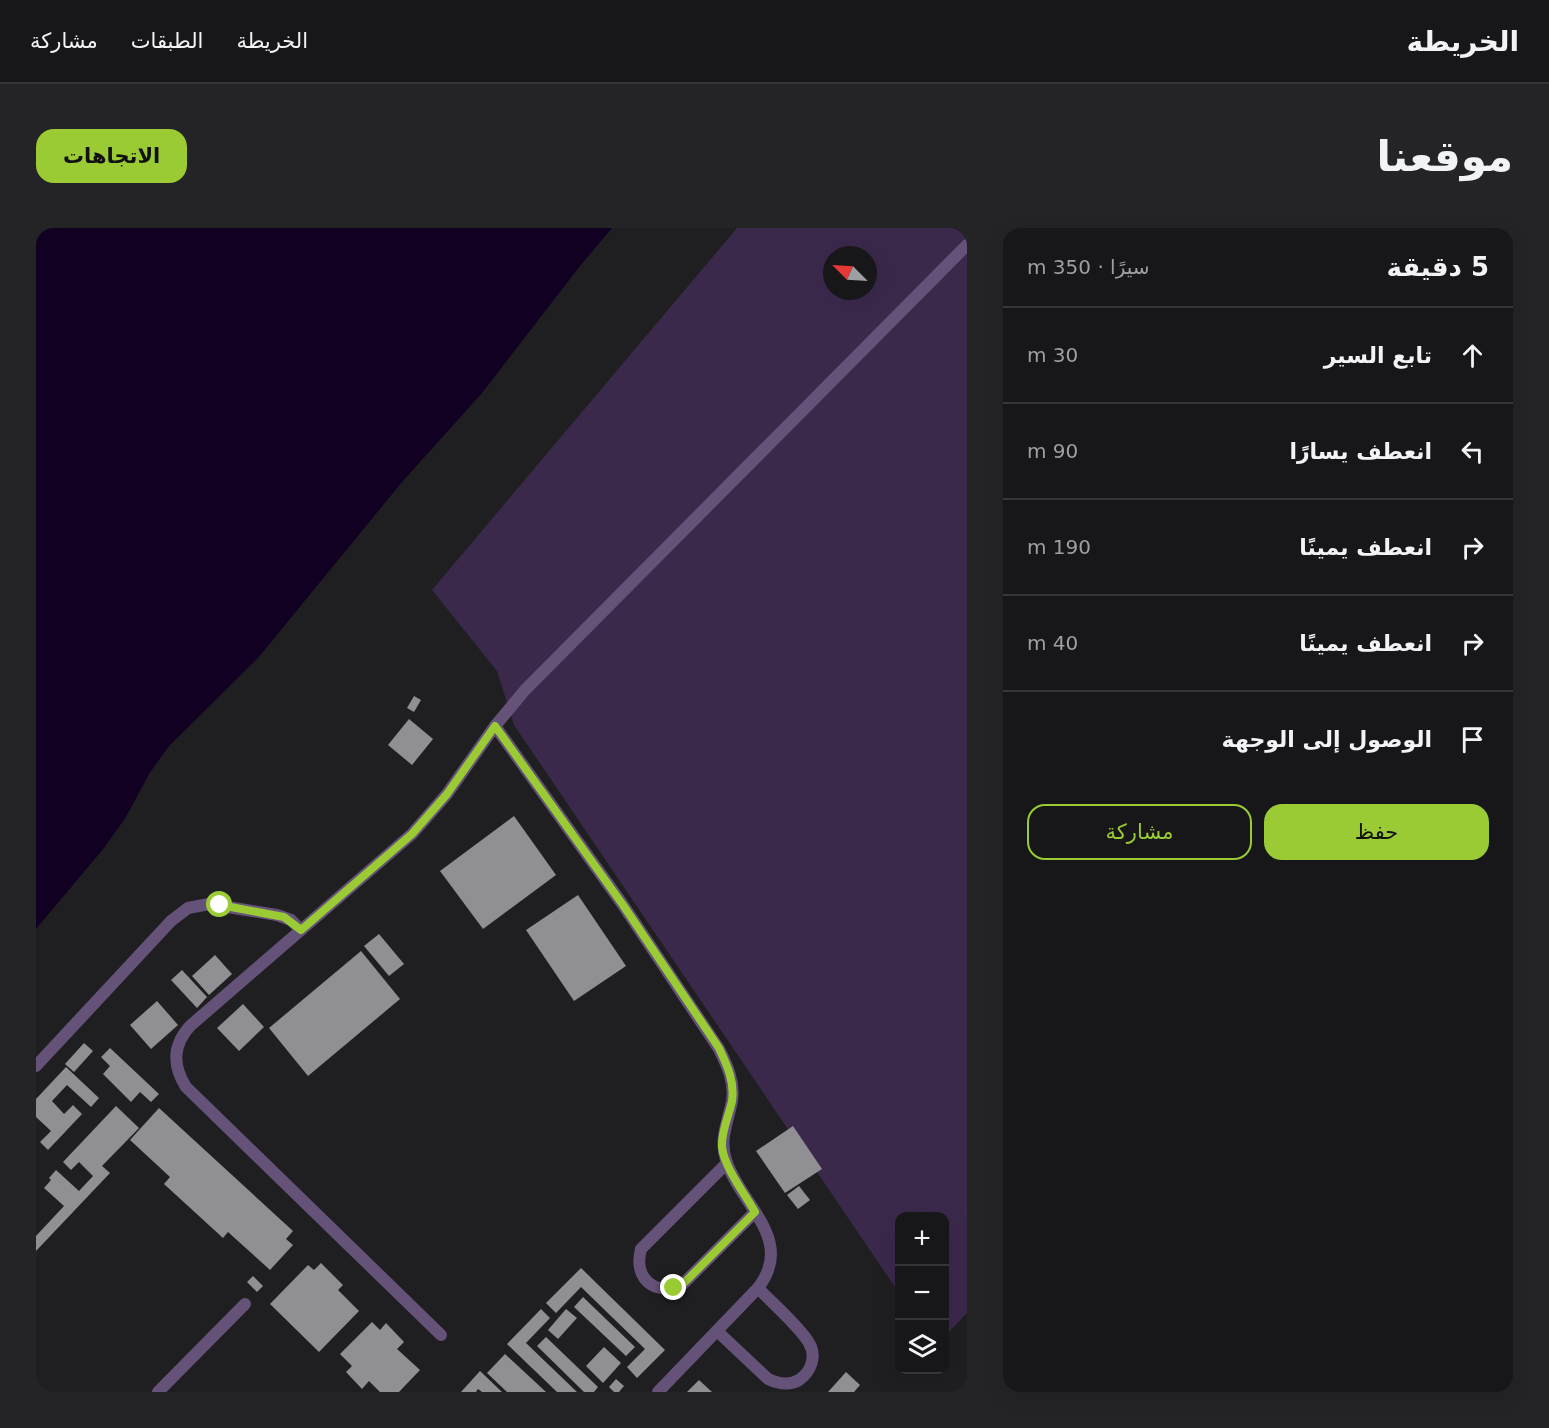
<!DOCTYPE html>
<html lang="ar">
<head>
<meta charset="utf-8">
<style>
  body { margin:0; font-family:"DejaVu Sans","Noto Naskh Arabic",sans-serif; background:#242326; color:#f1f3f6; direction:rtl }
  .controls { position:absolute; right:18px; bottom:18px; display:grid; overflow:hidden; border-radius:12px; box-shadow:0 6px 24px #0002 }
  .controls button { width:54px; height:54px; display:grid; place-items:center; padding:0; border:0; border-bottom:2px solid #363538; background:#171619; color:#f1f3f6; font:30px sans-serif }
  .compass { position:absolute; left:787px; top:18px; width:54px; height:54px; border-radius:50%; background:#171619; box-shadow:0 6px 24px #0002; rotate:294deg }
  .stop { position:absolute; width:18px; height:18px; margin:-14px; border:4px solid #9acb35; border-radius:50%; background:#fff }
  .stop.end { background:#9acb35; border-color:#fff; box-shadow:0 2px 6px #0008 }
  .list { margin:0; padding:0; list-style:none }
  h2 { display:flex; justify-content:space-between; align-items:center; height:78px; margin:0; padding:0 24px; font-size:26px }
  h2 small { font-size:20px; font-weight:400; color:#9e9fa2 }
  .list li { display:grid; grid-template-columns:39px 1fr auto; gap:18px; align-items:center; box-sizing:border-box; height:96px; padding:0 24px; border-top:2px solid #363538 }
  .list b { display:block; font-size:22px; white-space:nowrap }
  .list em { font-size:20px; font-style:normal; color:#9e9fa2 }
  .actions { display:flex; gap:12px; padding:18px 24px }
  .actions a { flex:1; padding:14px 0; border:2px solid #9acb35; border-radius:18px; text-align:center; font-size:21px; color:#9acb35 }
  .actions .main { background:#9acb35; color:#111 }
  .icon { flex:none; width:33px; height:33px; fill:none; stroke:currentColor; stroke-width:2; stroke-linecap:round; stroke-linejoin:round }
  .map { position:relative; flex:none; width:931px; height:1164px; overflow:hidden; direction:ltr; border-radius:18px }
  header { display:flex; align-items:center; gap:36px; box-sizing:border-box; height:84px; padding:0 30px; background:#171619; border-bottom:2px solid #363538 }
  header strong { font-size:28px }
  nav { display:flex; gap:33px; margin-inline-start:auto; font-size:21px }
  .intro { display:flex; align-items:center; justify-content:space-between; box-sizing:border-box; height:144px; padding:0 36px }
  h1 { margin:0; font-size:42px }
  .button { padding:15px 27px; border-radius:18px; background:#9acb35; color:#111; font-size:21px; font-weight:700 }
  main { display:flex; gap:36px; padding:0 36px }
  aside { flex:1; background:#171619; border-radius:18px; box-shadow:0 6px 24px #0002 }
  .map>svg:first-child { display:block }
  .green { fill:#3b294c; fill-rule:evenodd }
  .water { fill:#120023 }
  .building { fill:#908f93 }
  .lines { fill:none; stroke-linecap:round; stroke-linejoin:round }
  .lane { stroke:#655279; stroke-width:12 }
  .route { stroke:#9acb35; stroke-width:8 }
</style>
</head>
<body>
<header>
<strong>الخريطة</strong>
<nav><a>الخريطة</a><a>الطبقات</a><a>مشاركة</a></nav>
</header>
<div class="intro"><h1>موقعنا</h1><a class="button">الاتجاهات</a></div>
<main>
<aside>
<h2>5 دقيقة<small>سيرًا · 350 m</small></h2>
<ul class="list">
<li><svg class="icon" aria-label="ahead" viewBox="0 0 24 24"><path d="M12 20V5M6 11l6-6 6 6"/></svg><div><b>تابع السير</b></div><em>30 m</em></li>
<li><svg class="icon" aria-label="left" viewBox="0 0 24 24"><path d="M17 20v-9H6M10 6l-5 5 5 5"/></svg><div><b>انعطف يسارًا</b></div><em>90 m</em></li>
<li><svg class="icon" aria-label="right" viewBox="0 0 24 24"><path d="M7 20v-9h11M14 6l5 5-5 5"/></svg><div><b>انعطف يمينًا</b></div><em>190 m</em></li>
<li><svg class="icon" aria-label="right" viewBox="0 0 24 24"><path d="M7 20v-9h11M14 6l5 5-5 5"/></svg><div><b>انعطف يمينًا</b></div><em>40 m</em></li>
<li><svg class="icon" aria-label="arrive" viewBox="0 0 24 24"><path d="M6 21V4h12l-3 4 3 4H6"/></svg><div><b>الوصول إلى الوجهة</b></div></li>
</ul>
<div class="actions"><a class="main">حفظ</a><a>مشاركة</a></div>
</aside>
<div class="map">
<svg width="931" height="1164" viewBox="0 0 931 1164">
  <rect width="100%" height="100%" fill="#1f1e21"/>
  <path class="green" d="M 701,0 L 931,0 L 931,1085 L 909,1108 L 909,988 L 864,988 L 863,1065 L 478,497 L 461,443 L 396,362 ZM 796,27 L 832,27 L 832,63 L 796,63 Z"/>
  <path class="water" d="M 0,0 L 576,0 L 544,38 L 446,165 L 366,254 L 222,430 L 133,518 L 113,546 L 90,589 L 68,620 L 0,701 Z"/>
  <g class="building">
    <path d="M 378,468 L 385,472 L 378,484 L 371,480 Z"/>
    <path d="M 373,491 L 397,511 L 376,537 L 352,517 Z"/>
    <path d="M 478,588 L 520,647 L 447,701 L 404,643 Z"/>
    <path d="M 542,667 L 590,738 L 538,773 L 490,702 Z"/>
    <path d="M 343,706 L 368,736 L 353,748 L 328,718 Z"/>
    <path d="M 325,723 L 364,771 L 272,848 L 233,800 Z"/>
    <path d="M 179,727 L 196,746 L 173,767 L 156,748 Z"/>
    <path d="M 146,742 L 171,769 L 161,780 L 135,752 Z"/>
    <path d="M 121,773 L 142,797 L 115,821 L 94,797 Z"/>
    <path d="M 207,776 L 228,799 L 203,823 L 181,800 Z"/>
    <path d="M 48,815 L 57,823 L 38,844 L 29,836 Z"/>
    <path d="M 74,820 L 123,866 L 115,874 L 104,864 L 95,874 L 67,846 L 74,838 L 65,829 Z"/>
    <path d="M 30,839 L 63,870 L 55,879 L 31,857 L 16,873 L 28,886 L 37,877 L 46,886 L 12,922 L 4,914 L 15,903 L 0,889 L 0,871 Z"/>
    <path d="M 80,878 L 103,900 L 66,938 L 74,945 L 0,1023 L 0,1008 L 28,978 L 8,960 L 15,952 L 13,950 L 20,942 L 43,963 L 57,948 L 43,934 L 35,942 L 27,934 Z"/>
    <path d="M 123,880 L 257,1003 L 250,1011 L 257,1017 L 234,1042 L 192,1004 L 187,1010 L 128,956 L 134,949 L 94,912 Z"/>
    <path d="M 757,898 L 786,941 L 749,965 L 720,923 Z"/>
    <path d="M 763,958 L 774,972 L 762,981 L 751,967 Z"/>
    <path d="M 285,1035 L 307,1057 L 302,1062 L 323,1083 L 283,1124 L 234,1076 L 272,1037 L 278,1042 Z"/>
    <path d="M 545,1040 L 629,1122 L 601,1150 L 591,1139 L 609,1121 L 545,1059 L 520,1085 L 510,1075 Z"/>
    <path d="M 217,1048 L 227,1058 L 221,1064 L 211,1054 Z"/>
    <path d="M 547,1069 L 599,1119 L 590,1128 L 538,1079 Z"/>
    <path d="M 505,1081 L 514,1090 L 490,1115 L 541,1164 L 521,1164 L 471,1116 Z"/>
    <path d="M 530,1081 L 541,1090 L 522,1111 L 512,1102 Z"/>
    <path d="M 336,1094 L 344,1102 L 350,1095 L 368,1114 L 361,1121 L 384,1142 L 363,1164 L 344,1164 L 333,1153 L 326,1161 L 310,1144 L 316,1138 L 304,1126 Z"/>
    <path d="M 510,1109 L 562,1159 L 558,1164 L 548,1164 L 501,1118 Z"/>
    <path d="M 568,1119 L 585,1135 L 567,1155 L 550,1138 Z"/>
    <path d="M 469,1126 L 510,1164 L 471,1164 L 451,1145 Z"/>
    <path d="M 444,1143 L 466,1164 L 446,1164 L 442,1161 L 440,1164 L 425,1164 Z"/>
    <path d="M 810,1144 L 824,1157 L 818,1164 L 792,1164 Z"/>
    <path d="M 580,1151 L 588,1158 L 583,1164 L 578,1164 L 573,1159 Z"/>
    <path d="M 663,1152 L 676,1164 L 651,1164 Z"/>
  </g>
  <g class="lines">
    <g class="lane">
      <path d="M 459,498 L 587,677 L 683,821 C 691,837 699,854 696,873 C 692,894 683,911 690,932 C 704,977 760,1011 722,1060 L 622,1164"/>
      <path d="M 0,838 L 135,693 L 152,680 L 173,676 L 241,687 L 255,692 L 265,702"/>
      <path d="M 691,935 L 605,1021 C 597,1051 619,1069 647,1056 L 719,984"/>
      <path d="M 681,1103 L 732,1151 C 743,1156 753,1158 763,1152 C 775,1144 781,1128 773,1115 C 765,1100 735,1074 722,1060"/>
      <path d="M 405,1107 L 150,859 C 136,837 137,817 154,798 L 376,606 L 411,566 L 459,498 L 489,462 L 931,17"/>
      <path d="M 122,1164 L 209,1076"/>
    </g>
  </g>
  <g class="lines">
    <path class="route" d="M 184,677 L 248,689 L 265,702 L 376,606 L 411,566 L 459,498 L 587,677 L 683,820 C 691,837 699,854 696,873 C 693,888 685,903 686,919 C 688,939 709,966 719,984 L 647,1056 L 638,1060"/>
  </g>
</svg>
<div class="controls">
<button>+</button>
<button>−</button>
<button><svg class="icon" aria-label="layers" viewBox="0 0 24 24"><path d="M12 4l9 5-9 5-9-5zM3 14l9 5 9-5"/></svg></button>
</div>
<svg class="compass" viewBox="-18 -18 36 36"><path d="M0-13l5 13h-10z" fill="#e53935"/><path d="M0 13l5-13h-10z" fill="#9e9fa2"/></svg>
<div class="stop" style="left:184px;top:677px"></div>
<div class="stop end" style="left:638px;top:1060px"></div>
</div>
</main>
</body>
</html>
